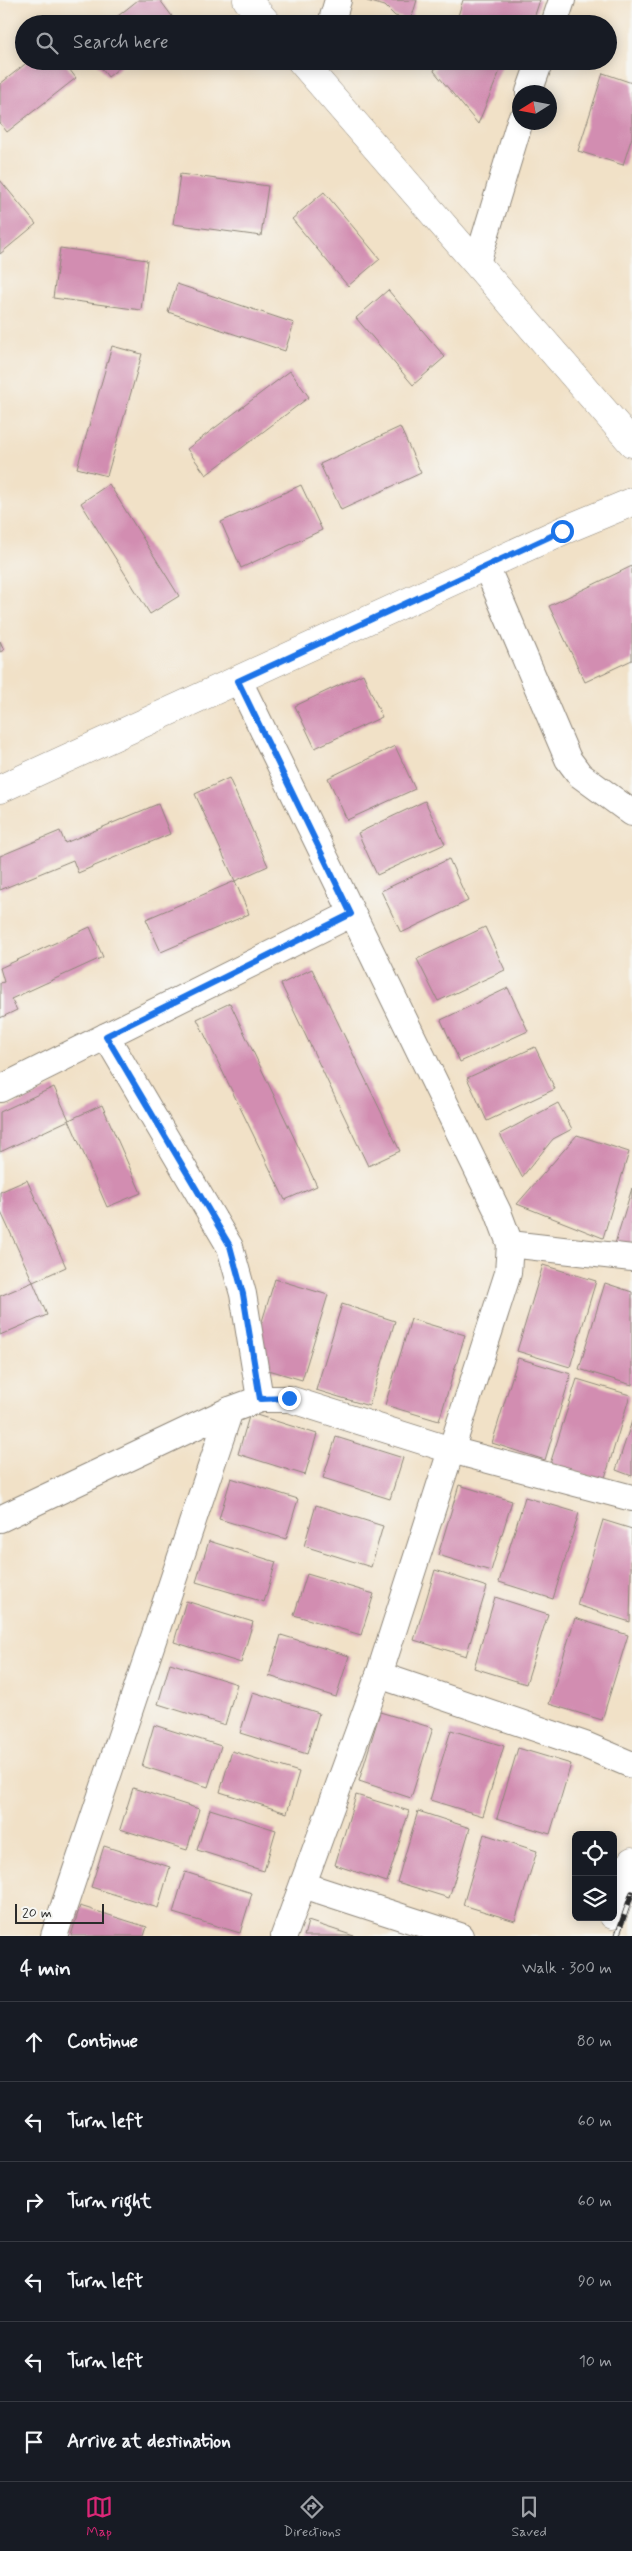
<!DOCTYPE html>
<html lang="en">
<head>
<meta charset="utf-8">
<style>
  body { margin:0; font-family:Mynerve,sans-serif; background:#20242c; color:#f1f3f6 }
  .controls { position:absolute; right:15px; bottom:15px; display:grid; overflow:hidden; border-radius:8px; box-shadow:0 2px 12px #0003 }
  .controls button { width:45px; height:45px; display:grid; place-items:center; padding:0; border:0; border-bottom:1px solid #363941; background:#171b24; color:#f1f3f6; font:25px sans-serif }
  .compass { position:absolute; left:512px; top:85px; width:45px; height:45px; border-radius:50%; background:#171b24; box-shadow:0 2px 12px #0003; rotate:259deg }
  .scale { position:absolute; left:15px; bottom:12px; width:89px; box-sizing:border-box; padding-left:5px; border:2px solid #2b2b2b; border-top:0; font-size:14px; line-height:18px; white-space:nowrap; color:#2b2b2b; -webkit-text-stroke:4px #f6f6f2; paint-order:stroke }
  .stop { position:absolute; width:15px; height:15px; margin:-11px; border:4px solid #1a73e8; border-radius:50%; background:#fff }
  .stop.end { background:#1a73e8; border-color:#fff; box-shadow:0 1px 5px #0008 }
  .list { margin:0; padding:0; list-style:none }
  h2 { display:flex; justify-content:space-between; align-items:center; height:65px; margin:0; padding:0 20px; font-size:21px }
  h2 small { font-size:16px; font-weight:400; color:#9ea1a6 }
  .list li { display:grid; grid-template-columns:32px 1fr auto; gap:15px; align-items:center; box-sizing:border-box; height:80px; padding:0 20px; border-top:1px solid #363941 }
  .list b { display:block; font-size:19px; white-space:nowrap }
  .list em { font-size:16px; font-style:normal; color:#9ea1a6 }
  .icon { flex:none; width:28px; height:28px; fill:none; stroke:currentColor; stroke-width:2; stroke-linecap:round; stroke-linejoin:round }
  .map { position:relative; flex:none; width:632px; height:1936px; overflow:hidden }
  .search { position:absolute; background:#171b24; box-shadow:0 2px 12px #0003; left:15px; right:15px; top:15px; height:55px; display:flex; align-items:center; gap:12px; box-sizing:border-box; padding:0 18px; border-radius:28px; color:#9ea1a6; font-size:19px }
  .sheet { height:545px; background:#171b24 }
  nav { display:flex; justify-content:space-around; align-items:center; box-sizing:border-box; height:70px; border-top:1px solid #363941; background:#171b24; font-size:14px; color:#9ea1a6 }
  nav a { display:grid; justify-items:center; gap:2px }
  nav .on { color:#db2777 }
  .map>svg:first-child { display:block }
  .building { fill:#d28db1 }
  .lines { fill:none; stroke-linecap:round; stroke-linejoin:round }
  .minor-casing { stroke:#8e8679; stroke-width:28 }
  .tertiary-casing { stroke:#8e8679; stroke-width:29 }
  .minor { stroke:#fff; stroke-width:26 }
  .tertiary { stroke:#fff; stroke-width:28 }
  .rail-casing { stroke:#2b2b2b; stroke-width:5.5 }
  .rail { stroke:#f6f6f2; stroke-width:4; stroke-dasharray:11; stroke-linecap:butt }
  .route { stroke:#1a73e8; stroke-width:6 }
</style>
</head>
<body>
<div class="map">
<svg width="632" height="1936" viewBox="0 0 632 1936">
  <rect width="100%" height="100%" fill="#f6f6f2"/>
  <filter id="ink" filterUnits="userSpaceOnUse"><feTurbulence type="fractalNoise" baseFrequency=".02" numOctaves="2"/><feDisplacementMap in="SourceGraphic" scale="10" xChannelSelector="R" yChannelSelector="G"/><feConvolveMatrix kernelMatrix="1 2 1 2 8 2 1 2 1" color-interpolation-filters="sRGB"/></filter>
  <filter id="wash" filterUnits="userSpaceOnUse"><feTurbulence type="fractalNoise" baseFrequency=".0096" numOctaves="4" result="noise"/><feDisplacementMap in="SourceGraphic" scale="20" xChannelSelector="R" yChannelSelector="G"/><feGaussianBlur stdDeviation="1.12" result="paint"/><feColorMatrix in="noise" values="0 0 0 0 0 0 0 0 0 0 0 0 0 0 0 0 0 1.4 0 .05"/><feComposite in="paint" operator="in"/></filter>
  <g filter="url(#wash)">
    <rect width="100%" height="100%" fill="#f1e1c7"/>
    <g id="blocks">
      <g class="building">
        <path d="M 138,0 L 160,0 L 177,23 L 108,24 Z"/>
        <path d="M 417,0 L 411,20 L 395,16 L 385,6 L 367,1 Z"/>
        <path d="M 463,0 L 540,0 L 532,24 L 470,24 L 457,19 Z"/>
        <path d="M 29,61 L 63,61 L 76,78 L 7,132 L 0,123 L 0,84 Z"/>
        <path d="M 96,61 L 128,61 L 108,77 Z"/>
        <path d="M 438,61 L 504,61 L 478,124 L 434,71 Z"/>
        <path d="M 603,73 L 632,83 L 632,137 L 623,165 L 578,151 Z"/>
        <path d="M 180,174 L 268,186 L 261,236 L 173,224 Z"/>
        <path d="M 0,180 L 36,224 L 0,254 Z"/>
        <path d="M 324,192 L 380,259 L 348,286 L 292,219 Z"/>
        <path d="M 60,248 L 147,260 L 141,310 L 53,298 Z"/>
        <path d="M 177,284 L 294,323 L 285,351 L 168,312 Z"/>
        <path d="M 388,290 L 445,357 L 413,385 L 356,318 Z"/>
        <path d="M 112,346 L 142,354 L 107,476 L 77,468 Z"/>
        <path d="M 290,371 L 309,397 L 206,475 L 187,449 Z"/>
        <path d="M 400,427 L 421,473 L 341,510 L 320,464 Z"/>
        <path d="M 109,484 L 179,596 L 150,614 L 81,503 Z"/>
        <path d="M 301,485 L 322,530 L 241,568 L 221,522 Z"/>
        <path d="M 632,566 L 632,660 L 585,682 L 549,606 Z"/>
        <path d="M 0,641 L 4,650 L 0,652 Z"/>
        <path d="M 363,674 L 382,717 L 315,748 L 295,706 Z"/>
        <path d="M 395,746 L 415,789 L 347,820 L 328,778 Z"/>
        <path d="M 229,778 L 268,866 L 235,881 L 195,794 Z"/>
        <path d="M 425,801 L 445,844 L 377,875 L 358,833 Z"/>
        <path d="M 158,804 L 170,834 L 78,873 L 73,860 L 0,890 L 0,856 L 60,831 L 65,843 Z"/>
        <path d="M 449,859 L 468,901 L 401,933 L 381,891 Z"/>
        <path d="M 235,881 L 249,914 L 161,952 L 146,919 Z"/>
        <path d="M 90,927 L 103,957 L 11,999 L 17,1010 L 0,1018 L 0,983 L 4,982 L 0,968 Z"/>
        <path d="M 485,927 L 505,970 L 438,1001 L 417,959 Z"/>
        <path d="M 312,969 L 400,1151 L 368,1166 L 281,984 Z"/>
        <path d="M 508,988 L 528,1031 L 460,1062 L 441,1020 Z"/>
        <path d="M 230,1003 L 317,1186 L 285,1200 L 197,1019 Z"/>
        <path d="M 535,1047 L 555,1089 L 487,1121 L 467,1078 Z"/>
        <path d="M 54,1087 L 69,1120 L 0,1152 L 0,1112 Z"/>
        <path d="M 558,1103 L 572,1129 L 553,1139 L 522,1177 L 500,1134 Z"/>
        <path d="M 102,1105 L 141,1193 L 107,1207 L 69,1120 Z"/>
        <path d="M 577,1135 L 629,1152 L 603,1238 L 517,1204 Z"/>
        <path d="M 27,1180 L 66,1267 L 33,1282 L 0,1210 L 0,1192 Z"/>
        <path d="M 632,1188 L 632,1253 L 614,1247 Z"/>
        <path d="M 543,1265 L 596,1281 L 570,1367 L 517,1351 Z"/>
        <path d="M 275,1279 L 328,1295 L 302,1380 L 249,1364 Z"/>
        <path d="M 33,1282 L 47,1315 L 0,1335 L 0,1296 Z"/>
        <path d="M 605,1283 L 632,1292 L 632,1385 L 579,1369 Z"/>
        <path d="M 342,1304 L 395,1321 L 369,1406 L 316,1390 Z"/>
        <path d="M 411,1319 L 465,1335 L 439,1421 L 385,1405 Z"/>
        <path d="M 518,1358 L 571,1374 L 545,1460 L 492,1443 Z"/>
        <path d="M 577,1379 L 630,1395 L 604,1481 L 550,1464 Z"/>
        <path d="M 250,1413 L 317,1434 L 305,1475 L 238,1454 Z"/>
        <path d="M 632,1421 L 632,1476 L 616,1470 Z"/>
        <path d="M 336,1437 L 403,1458 L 390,1499 L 323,1478 Z"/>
        <path d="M 231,1478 L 298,1499 L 286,1539 L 219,1519 Z"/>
        <path d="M 459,1485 L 512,1501 L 491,1571 L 438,1555 Z"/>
        <path d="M 525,1497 L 579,1513 L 553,1599 L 499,1582 Z"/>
        <path d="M 316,1505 L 383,1526 L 371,1567 L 304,1546 Z"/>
        <path d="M 603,1520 L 632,1529 L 630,1622 L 577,1605 Z"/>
        <path d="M 209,1541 L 276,1562 L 264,1602 L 196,1582 Z"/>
        <path d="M 435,1570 L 487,1587 L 466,1656 L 414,1640 Z"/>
        <path d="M 307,1574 L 374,1594 L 361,1635 L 294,1615 Z"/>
        <path d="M 495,1597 L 548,1614 L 526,1684 L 474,1668 Z"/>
        <path d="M 186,1601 L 253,1622 L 241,1663 L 174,1642 Z"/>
        <path d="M 575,1618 L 628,1635 L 602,1720 L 549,1704 Z"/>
        <path d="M 281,1635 L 349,1656 L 336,1697 L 269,1676 Z"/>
        <path d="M 170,1663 L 237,1684 L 225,1725 L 158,1704 Z"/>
        <path d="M 253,1692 L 319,1713 L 307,1754 L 240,1733 Z"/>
        <path d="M 380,1712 L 433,1728 L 411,1798 L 359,1781 Z"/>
        <path d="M 154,1725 L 221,1746 L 208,1787 L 142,1766 Z"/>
        <path d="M 451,1730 L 504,1746 L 483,1816 L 430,1800 Z"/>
        <path d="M 518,1748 L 571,1764 L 550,1834 L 497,1818 Z"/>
        <path d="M 232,1751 L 299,1772 L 287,1813 L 220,1792 Z"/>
        <path d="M 133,1788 L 199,1809 L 187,1850 L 120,1829 Z"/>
        <path d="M 356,1795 L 409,1811 L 387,1882 L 335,1865 Z"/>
        <path d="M 210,1809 L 276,1830 L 264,1871 L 197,1850 Z"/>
        <path d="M 418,1811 L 470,1828 L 449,1898 L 397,1882 Z"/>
        <path d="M 484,1834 L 537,1851 L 515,1921 L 463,1905 Z"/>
        <path d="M 104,1846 L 170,1867 L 158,1908 L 91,1887 Z"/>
        <path d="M 185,1872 L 252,1893 L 240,1933 L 173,1913 Z"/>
        <path d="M 80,1906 L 147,1927 L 144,1936 L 71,1936 Z"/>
        <path d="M 308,1921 L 354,1936 L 304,1936 Z"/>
      </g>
    </g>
  </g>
  <g filter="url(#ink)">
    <use href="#blocks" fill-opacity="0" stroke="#8e8679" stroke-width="1"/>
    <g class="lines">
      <g class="minor-casing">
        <g id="minor">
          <path d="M 331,24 L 338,0"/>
          <path d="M 554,24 L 562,0"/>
          <path d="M 529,92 L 540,61"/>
          <path d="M 477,263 L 520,121"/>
          <path d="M 486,566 L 568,759 L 580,775 L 632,813"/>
          <path d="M 239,681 L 498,1212 L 510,1244 L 508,1273 L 379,1675 L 284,1936"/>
          <path d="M 106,1036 L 230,1247 L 243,1294 L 260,1399"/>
          <path d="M 0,1089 L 351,914"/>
          <path d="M 510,1244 L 632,1258"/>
          <path d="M 0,1519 L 230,1410 L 260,1399 L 289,1399 L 451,1450 L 632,1498"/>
          <path d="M 379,1675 L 585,1745 L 632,1765"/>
          <path d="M 303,1885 L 460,1936"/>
          <path d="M 54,1936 L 230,1410"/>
        </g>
      </g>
      <g class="tertiary-casing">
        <g id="tertiary">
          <path d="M 247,0 L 268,24"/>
          <path d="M 301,61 L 632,443"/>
          <path d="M 0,789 L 562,531 L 632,502"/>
          <path d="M 613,1915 L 632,1861"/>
        </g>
      </g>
      <use href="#minor" class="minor"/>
      <use href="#tertiary" class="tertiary"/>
      <g class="rail-casing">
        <path id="rail" d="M 617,1936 L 632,1893"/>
      </g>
      <use href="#rail" class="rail"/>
    </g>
  </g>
  <g class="lines" filter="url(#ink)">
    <path class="route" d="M 289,1398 L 260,1399 L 243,1294 L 230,1246 L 106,1036 L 351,914 L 238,681 L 562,531"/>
  </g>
</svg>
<div class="controls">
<button><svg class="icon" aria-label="locate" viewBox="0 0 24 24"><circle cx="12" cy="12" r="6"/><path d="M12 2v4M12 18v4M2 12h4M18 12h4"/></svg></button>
<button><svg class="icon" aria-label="layers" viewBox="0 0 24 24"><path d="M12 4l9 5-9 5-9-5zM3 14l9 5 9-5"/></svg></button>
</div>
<svg class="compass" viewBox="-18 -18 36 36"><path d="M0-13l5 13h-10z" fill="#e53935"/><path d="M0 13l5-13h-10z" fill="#9ea1a6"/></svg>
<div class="scale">20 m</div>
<div class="stop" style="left:562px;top:531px"></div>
<div class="stop end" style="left:289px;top:1398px"></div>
<div class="search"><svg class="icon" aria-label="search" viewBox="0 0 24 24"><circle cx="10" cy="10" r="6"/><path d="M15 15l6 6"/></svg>Search here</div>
</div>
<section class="sheet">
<h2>4 min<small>Walk · 300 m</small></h2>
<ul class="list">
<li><svg class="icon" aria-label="ahead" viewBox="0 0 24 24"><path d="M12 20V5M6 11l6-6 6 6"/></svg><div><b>Continue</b></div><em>80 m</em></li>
<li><svg class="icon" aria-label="left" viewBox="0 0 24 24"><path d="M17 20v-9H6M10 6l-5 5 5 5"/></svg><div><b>Turn left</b></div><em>60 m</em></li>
<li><svg class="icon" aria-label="right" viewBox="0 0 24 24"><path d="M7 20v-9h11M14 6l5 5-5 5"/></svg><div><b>Turn right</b></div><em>60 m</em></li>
<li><svg class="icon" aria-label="left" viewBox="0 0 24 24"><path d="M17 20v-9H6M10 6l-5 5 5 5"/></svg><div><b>Turn left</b></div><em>90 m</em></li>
<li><svg class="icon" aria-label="left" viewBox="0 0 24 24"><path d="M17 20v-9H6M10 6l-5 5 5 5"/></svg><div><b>Turn left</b></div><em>10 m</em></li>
<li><svg class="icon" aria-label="arrive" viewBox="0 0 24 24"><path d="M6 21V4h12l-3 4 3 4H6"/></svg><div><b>Arrive at destination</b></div></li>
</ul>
</section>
<nav>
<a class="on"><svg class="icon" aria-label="map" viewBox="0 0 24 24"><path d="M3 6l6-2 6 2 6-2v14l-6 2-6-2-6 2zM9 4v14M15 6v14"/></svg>Map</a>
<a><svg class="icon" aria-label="directions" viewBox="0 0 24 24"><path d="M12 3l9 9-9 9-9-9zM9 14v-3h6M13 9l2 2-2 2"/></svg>Directions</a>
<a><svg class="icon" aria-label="saved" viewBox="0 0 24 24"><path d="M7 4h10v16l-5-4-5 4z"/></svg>Saved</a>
</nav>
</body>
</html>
